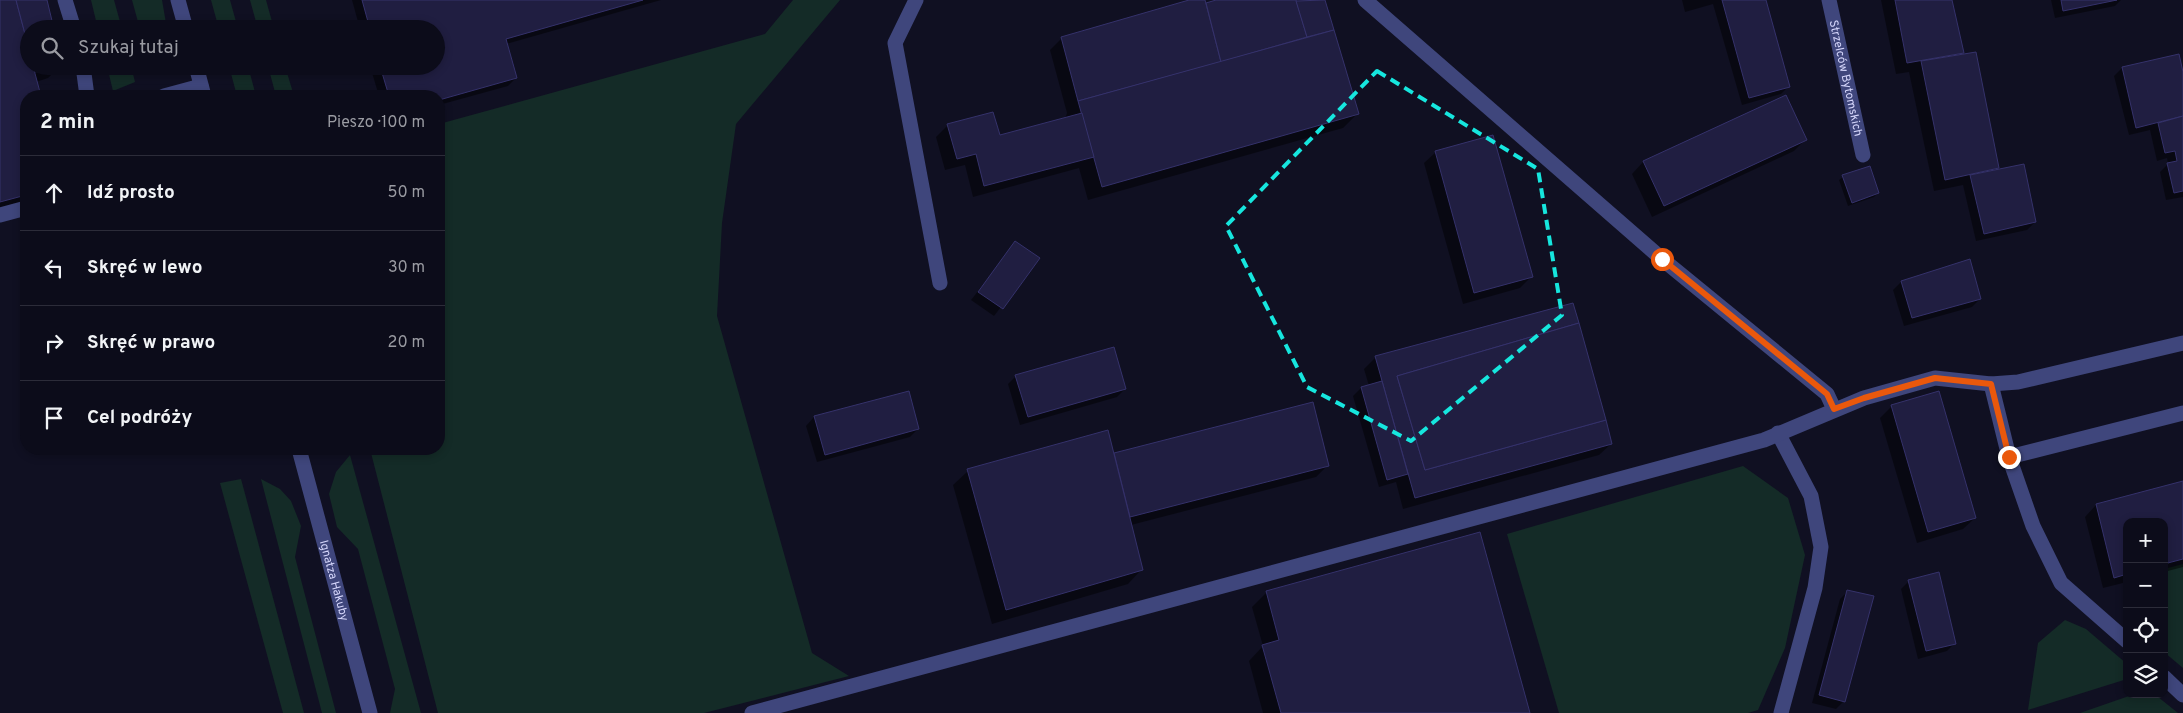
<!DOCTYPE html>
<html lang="pl">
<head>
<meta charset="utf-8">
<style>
  body { margin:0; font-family:Overpass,sans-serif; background:#1a1a27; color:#f1f3f6 }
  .controls { position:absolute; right:15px; bottom:15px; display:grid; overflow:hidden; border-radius:10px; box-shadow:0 2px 8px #0003 }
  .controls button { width:45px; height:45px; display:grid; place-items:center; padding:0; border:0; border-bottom:1px solid #2c2c39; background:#0c0c1a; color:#f1f3f6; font:25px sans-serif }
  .stop { position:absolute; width:15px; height:15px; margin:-11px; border:4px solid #ea580c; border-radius:50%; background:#fff }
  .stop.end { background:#ea580c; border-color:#fff; box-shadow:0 1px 5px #0008 }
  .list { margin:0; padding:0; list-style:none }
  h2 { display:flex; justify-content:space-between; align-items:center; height:65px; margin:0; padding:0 20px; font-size:21px }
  h2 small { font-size:16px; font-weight:400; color:#9a9ba2 }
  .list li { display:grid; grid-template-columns:32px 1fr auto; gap:15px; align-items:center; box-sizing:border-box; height:75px; padding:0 20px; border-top:1px solid #2c2c39 }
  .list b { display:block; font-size:19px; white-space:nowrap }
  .list em { font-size:16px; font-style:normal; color:#9a9ba2 }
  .icon { flex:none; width:28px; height:28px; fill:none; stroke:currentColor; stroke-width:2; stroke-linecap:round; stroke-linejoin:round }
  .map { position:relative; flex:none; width:2183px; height:713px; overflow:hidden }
  .search { position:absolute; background:#0c0c1a; box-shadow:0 2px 8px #0003; left:20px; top:20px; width:425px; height:55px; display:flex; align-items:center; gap:12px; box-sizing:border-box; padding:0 18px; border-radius:28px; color:#9a9ba2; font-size:19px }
  .panel { position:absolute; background:#0c0c1a; box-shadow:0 2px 8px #0003; left:20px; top:90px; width:425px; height:365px; border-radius:20px }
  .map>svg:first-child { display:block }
  .grass { fill:#142b27 }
  .shadow { fill:#0007 }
  .building { fill:#201e41; stroke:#35326b }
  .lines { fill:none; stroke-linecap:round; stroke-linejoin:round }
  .minor { stroke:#3f467c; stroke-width:15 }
  .route { stroke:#ea580c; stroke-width:6 }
  .marked { fill:none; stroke:#16e6de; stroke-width:4; stroke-dasharray:10 6; stroke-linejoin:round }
  .labels { text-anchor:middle; stroke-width:5; stroke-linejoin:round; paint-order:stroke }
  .street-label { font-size:12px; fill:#d5d6fb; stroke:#101022 }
</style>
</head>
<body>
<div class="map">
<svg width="2183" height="713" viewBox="0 0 2183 713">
  <rect width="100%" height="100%" fill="#101022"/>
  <g class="grass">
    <path d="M 91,0 L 114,0 L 122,29 L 98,29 Z"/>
    <path d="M 132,0 L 162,0 L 167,29 L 140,29 Z"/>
    <path d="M 211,0 L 230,0 L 238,29 L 219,29 Z"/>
    <path d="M 250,0 L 266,0 L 274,29 L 258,29 Z"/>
    <path d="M 793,0 L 840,0 L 736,124 L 722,223 L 717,316 L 812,653 L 849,676 L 704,713 L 438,713 L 370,449 L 439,449 L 439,124 L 765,34 Z"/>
    <path d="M 107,66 L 131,66 L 135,82 L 113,91 Z"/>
    <path d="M 229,66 L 248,66 L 256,96 L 237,96 Z"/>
    <path d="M 268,66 L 285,66 L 294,96 L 276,96 Z"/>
    <path d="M 350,455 L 421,713 L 390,713 L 395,689 L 358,549 L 337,527 L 329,494 L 336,472 Z"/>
    <path d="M 1743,466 L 1788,498 L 1805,555 L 1785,648 L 1758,710 L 1748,713 L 1559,713 L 1507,534 Z"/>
    <path d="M 241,479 L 304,713 L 283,713 L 220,483 Z"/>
    <path d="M 261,479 L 280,489 L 291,501 L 301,526 L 295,557 L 336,713 L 322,713 Z"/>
    <path d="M 2183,564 L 2183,668 L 2164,652 L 2164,569 Z"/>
    <path d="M 2065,620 L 2086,629 L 2127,664 L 2127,679 L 2028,710 L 2038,643 Z"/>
    <path d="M 2129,696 L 2158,697 L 2178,713 L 2080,713 Z"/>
  </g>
  <g class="shadow">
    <path d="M 0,0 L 45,0 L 29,29 L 29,66 L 60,66 L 48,78 L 36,82 L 40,96 L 26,96 L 26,205 L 0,211 Z"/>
    <path d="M 352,0 L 661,0 L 506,44 L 516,78 L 508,86 L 439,105 L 439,96 L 379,96 L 370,66 L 436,66 L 436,29 L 360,29 Z"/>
    <path d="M 1194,0 L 1204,0 L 1205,4 L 1220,0 L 1297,2 L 1324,0 L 1357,114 L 1343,128 L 1088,200 L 1079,168 L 973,197 L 965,165 L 945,170 L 936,137 L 948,125 L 999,137 L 1065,119 L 1067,113 L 1050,50 L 1061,39 Z"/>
    <path d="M 1682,0 L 1765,0 L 1789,86 L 1781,94 L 1742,105 L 1713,4 L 1685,12 Z"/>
    <path d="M 1881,0 L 1951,0 L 1963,55 L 1998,168 L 1994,171 L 2035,222 L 2027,230 L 1976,241 L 1963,185 L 1934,191 L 1909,72 L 1896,74 Z"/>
    <path d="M 2051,0 L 2121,0 L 2115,6 L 2055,18 Z"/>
    <path d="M 2122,68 L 2183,77 L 2183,197 L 2166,200 L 2160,172 L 2168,164 L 2167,158 L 2157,161 L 2150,130 L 2129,135 L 2114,76 Z"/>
    <path d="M 1786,96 L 1805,140 L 1794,151 L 1652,217 L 1632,174 L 1643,162 Z"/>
    <path d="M 1436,152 L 1531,277 L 1520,288 L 1463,304 L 1424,163 Z"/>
    <path d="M 1843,177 L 1878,193 L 1874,197 L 1848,206 L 1839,180 Z"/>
    <path d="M 1016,243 L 1038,259 L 994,316 L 971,300 Z"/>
    <path d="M 1901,282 L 1980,299 L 1972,307 L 1904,326 L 1893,290 Z"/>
    <path d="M 1376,357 L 1611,444 L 1599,455 L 1403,509 L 1396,482 L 1379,487 L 1353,396 L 1361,388 L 1369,386 L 1364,369 Z"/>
    <path d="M 1016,376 L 1125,389 L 1117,397 L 1020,425 L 1008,384 Z"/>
    <path d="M 908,392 L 918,429 L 910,437 L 817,462 L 806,426 L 814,417 Z"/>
    <path d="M 1892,406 L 1975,518 L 1963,529 L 1917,543 L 1880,418 Z"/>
    <path d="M 1115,454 L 1328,465 L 1316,477 L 1131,525 L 1142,569 L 1128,584 L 992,624 L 953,485 L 968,471 Z"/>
    <path d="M 2183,482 L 2183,567 L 2164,572 L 2164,522 L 2127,522 L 2127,582 L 2103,588 L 2085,517 L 2096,505 Z"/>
    <path d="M 1909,581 L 1955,643 L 1947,651 L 1918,659 L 1901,589 Z"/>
    <path d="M 1848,591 L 1844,701 L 1836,709 L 1812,703 L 1840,599 Z"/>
    <path d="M 1267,592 L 1528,713 L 1263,713 L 1249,661 L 1263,646 L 1252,607 Z"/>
  </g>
  <g class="building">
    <path d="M 0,0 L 16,0 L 29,49 L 29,66 L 33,66 L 41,96 L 26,96 L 26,195 L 0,202 Z"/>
    <path d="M 16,0 L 47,0 L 54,29 L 29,29 L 29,49 Z"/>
    <path d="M 362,0 L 643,0 L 506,39 L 517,78 L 439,100 L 439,96 L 389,96 L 380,66 L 436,66 L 436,29 L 370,29 Z"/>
    <path d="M 1189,0 L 1205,0 L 1221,62 L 1078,101 L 1061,37 Z"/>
    <path d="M 1216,0 L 1296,0 L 1307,37 L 1221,62 L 1206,3 Z"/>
    <path d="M 1325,0 L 1334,30 L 1307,37 L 1296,1 Z"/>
    <path d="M 1722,0 L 1766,0 L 1790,87 L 1749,98 Z"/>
    <path d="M 1895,0 L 1952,0 L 1964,53 L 1907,63 Z"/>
    <path d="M 2061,0 L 2117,0 L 2063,11 Z"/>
    <path d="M 1334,30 L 1359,114 L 1102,187 L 1078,101 Z"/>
    <path d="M 1976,52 L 1999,168 L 1945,180 L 1921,61 Z"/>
    <path d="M 2179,54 L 2183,72 L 2183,116 L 2136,128 L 2122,67 Z"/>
    <path d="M 33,66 L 57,66 L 35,72 Z"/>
    <path d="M 1786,95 L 1807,140 L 1664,206 L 1643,161 Z"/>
    <path d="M 993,112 L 1000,135 L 1082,113 L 1094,157 L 984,186 L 976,154 L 957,159 L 947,124 Z"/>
    <path d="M 2183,116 L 2183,191 L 2174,193 L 2167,163 L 2177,161 L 2175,151 L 2165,153 L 2158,123 Z"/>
    <path d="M 1493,135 L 1533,277 L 1474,293 L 1435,151 Z"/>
    <path d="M 2024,164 L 2036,222 L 1984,234 L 1970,175 Z"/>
    <path d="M 1870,166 L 1879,193 L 1852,203 L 1842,175 Z"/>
    <path d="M 1015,241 L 1040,258 L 1003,309 L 978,292 Z"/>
    <path d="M 1970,259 L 1981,299 L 1912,318 L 1901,281 Z"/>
    <path d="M 1573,303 L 1579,323 L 1397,376 L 1425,470 L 1606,420 L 1612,444 L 1415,498 L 1375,356 Z"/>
    <path d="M 1579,323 L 1606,420 L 1425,470 L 1397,376 Z"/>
    <path d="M 1114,347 L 1126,389 L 1028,417 L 1015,375 Z"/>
    <path d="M 1382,381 L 1408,474 L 1387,480 L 1361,387 Z"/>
    <path d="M 909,391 L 919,429 L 825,455 L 814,416 Z"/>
    <path d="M 1939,391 L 1976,518 L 1928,532 L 1891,405 Z"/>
    <path d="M 1313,402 L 1329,466 L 1130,517 L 1114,453 Z"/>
    <path d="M 1108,430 L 1143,570 L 1006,610 L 967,469 Z"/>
    <path d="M 2183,481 L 2183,559 L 2164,564 L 2164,522 L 2127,522 L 2127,574 L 2114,578 L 2096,504 Z"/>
    <path d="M 1480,532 L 1530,713 L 1281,713 L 1262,645 L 1279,640 L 1266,591 Z"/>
    <path d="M 1939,572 L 1956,644 L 1926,651 L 1908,580 Z"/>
    <path d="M 1847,590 L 1874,596 L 1845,702 L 1819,695 Z"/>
  </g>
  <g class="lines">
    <g class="minor">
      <path d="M 65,0 L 74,29"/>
      <path d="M 178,0 L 186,29"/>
      <path d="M 916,0 L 895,43 L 940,283"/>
      <path d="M 1365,0 L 1662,259 L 1827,394 L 1834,409"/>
      <path id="s1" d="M 1829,0 L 1863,155"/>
      <path d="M 83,66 L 87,96"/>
      <path d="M 196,66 L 204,96"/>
      <path d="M 164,96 L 201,86"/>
      <path d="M 0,215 L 26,208"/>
      <path d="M 1991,384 L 2009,457 L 2033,526 L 2061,583 L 2127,641"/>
      <path d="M 1778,433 L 1811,496 L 1821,547 L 1815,588 L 1781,713"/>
      <path id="s2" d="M 299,449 L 370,713"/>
      <path d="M 2009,457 L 2183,413"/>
      <path d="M 2164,677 L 2183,695"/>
      <path d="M 752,713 L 1764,440 L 1864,398 L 1935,378 L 1991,384 L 2018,382 L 2183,343"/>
    </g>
  </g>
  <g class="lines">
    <path class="route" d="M 1662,259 L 1827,394 L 1834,409 L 1864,398 L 1935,378 L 1991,384 L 2009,457"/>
  </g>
  <path class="marked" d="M 1377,71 L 1538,169 L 1562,315 L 1411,441 L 1307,387 L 1226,226 Z"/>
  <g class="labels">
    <g class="street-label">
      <text dy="4" stroke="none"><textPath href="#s1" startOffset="80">Strzelców Bytomskich</textPath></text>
      <text dy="4" stroke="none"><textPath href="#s2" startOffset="136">Ignatza Hakuby</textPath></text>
    </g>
  </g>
</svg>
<div class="controls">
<button>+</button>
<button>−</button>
<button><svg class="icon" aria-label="locate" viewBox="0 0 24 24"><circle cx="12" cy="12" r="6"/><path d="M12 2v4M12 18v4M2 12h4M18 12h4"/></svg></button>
<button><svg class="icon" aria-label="layers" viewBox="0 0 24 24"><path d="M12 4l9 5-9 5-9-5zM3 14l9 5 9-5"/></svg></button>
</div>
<div class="stop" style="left:1662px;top:259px"></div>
<div class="stop end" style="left:2009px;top:457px"></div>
<div class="search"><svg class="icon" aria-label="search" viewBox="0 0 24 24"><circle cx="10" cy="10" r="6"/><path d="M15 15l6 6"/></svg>Szukaj tutaj</div>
<section class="panel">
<h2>2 min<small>Pieszo · 100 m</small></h2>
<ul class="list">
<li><svg class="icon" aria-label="ahead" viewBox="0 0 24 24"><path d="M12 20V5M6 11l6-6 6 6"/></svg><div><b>Idź prosto</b></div><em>50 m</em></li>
<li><svg class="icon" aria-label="left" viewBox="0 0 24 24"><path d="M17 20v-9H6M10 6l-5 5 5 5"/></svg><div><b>Skręć w lewo</b></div><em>30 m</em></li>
<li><svg class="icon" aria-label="right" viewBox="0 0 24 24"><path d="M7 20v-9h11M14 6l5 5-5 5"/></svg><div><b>Skręć w prawo</b></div><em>20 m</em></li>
<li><svg class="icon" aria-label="arrive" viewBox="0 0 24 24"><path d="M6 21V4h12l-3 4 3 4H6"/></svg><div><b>Cel podróży</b></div></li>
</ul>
</section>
</div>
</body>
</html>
